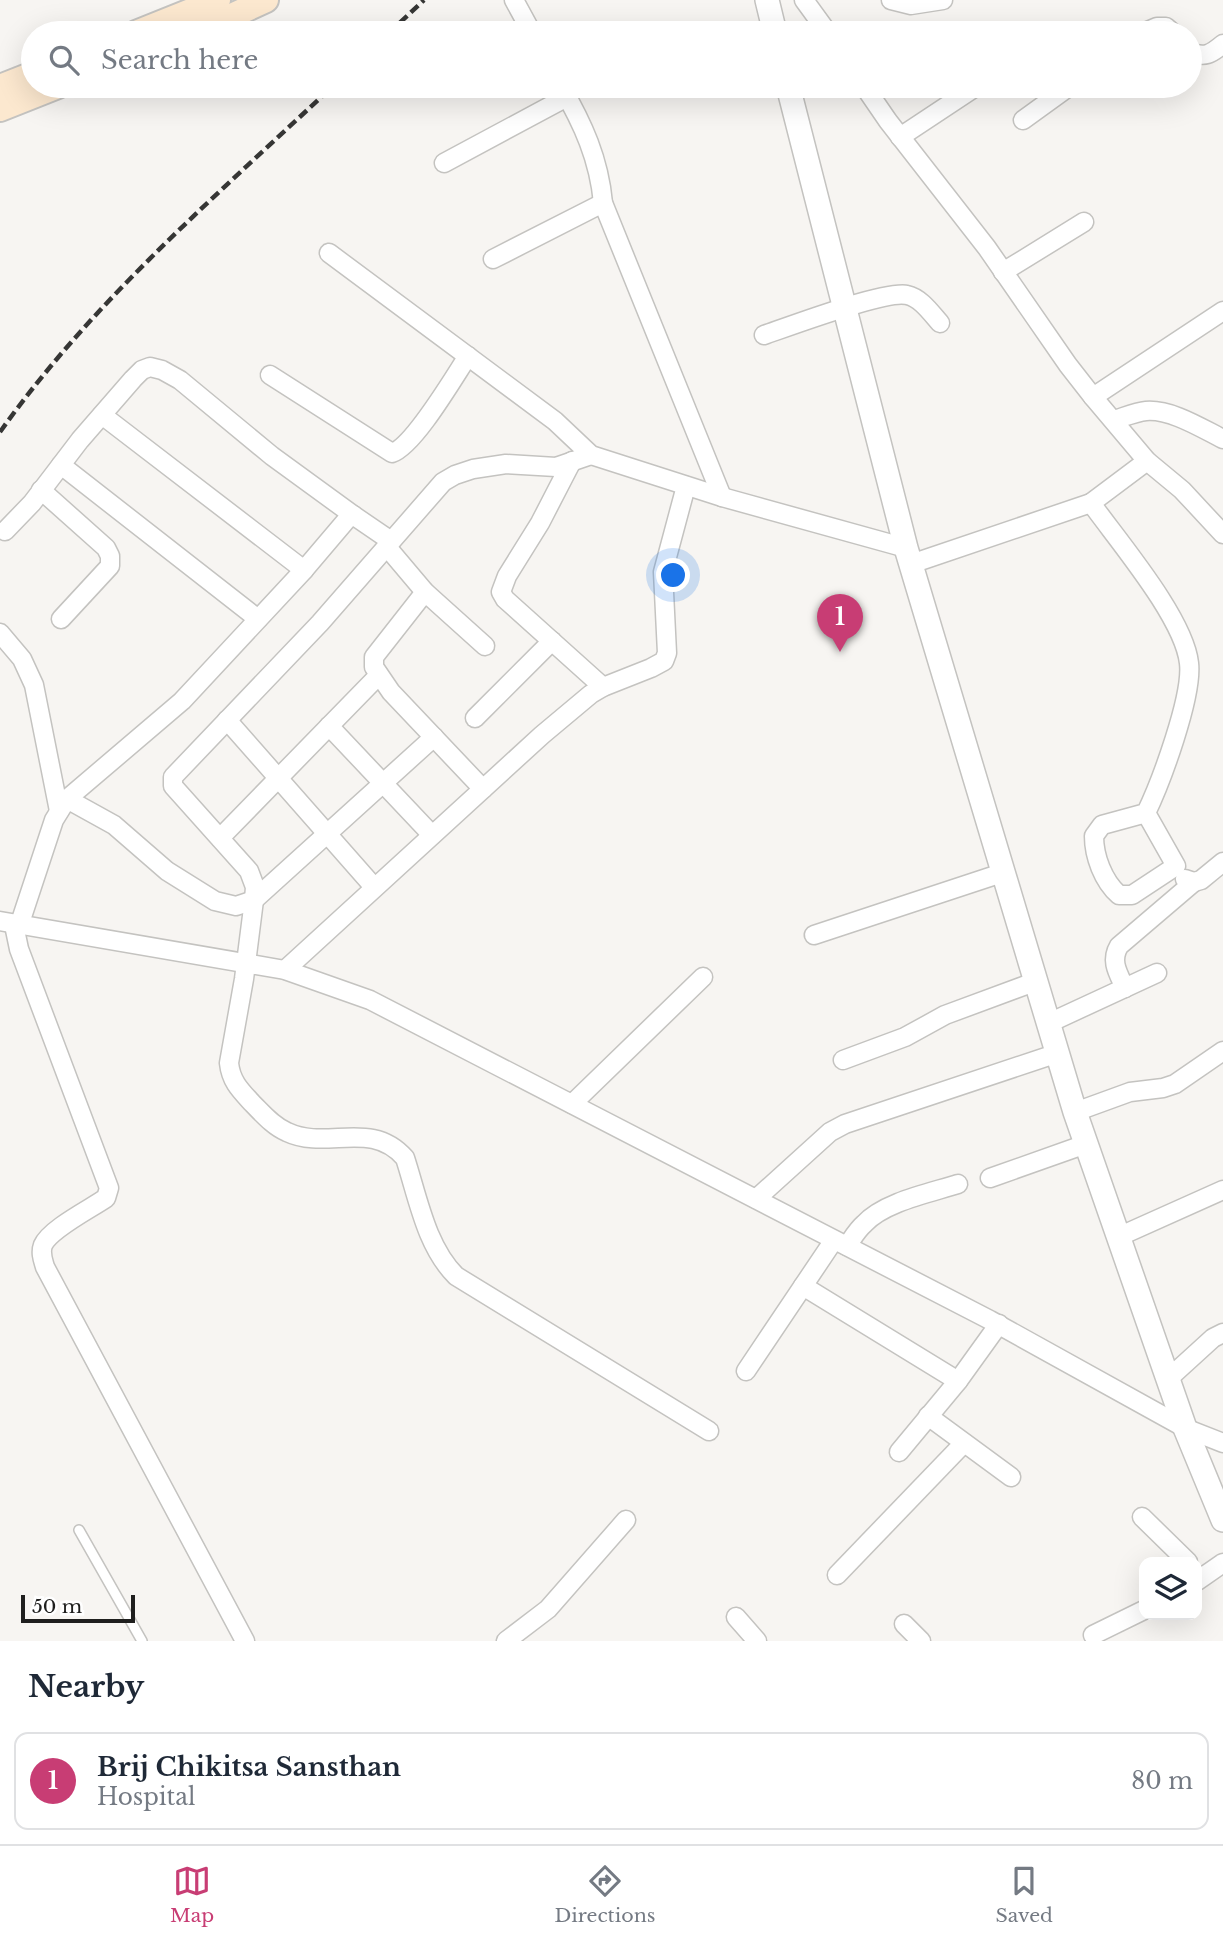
<!DOCTYPE html>
<html lang="en">
<head>
<meta charset="utf-8">
<style>
  body { margin:0; font-family:"Libre Baskerville",serif; background:#f2f2f3; color:#1f2937 }
  .controls { position:absolute; right:21px; bottom:21px; display:grid; overflow:hidden; border-radius:14px; box-shadow:0 7px 28px #0002 }
  .controls button { width:63px; height:63px; display:grid; place-items:center; padding:0; border:0; border-bottom:2px solid #e0e1e3; background:#fff; color:#1f2937; font:35px sans-serif }
  .scale { position:absolute; left:21px; bottom:18px; width:114px; box-sizing:border-box; padding-left:7px; border:4px solid #1f1f1e; border-top:0; font-size:19px; line-height:24px; white-space:nowrap; color:#1f1f1e; -webkit-text-stroke:5px #fff; paint-order:stroke }
  .you { position:absolute; left:674px; top:576px; width:24px; height:24px; margin:-18px; border:5px solid #fff; border-radius:50%; background:#1a73e8; box-shadow:0 0 0 10px #1a73e833 }
  .badge { display:grid; place-items:center; width:46px; height:46px; border-radius:50%; background:#c83d74; color:#fff; font-size:23px; font-weight:700 }
  .pin { position:absolute; translate:-50% -58px; filter:drop-shadow(0 2px 4px #0008) }
  .pin::after { content:''; position:absolute; top:37px; width:24px; height:21px; background:inherit; clip-path:polygon(0 0,100% 0,50% 100%) }
  .list { margin:0; padding:0; list-style:none }
  h2 { display:flex; justify-content:space-between; align-items:center; height:91px; margin:0; padding:0 28px; font-size:30px }
  h2 small { font-size:23px; font-weight:400; color:#747a83 }
  .list li { display:grid; grid-template-columns:46px 1fr auto; gap:21px; align-items:center; box-sizing:border-box; height:98px; margin:0 14px 14px; padding:0 14px; border:2px solid #e0e1e3; border-radius:14px }
  .list b { display:block; font-size:26px; white-space:nowrap }
  .list p { margin:0; font-size:23px; white-space:nowrap; color:#747a83 }
  .list em { font-size:23px; font-style:normal; color:#747a83 }
  .icon { flex:none; width:38px; height:38px; fill:none; stroke:currentColor; stroke-width:2; stroke-linecap:round; stroke-linejoin:round }
  .map { position:relative; flex:none; width:1223px; height:1641px; overflow:hidden }
  .search { position:absolute; background:#fff; box-shadow:0 7px 28px #0002; left:21px; right:21px; top:21px; height:77px; display:flex; align-items:center; gap:18px; box-sizing:border-box; padding:0 24px; border-radius:38px; color:#747a83; font-size:26px }
  .sheet { height:203px; background:#fff }
  nav { display:flex; justify-content:space-around; align-items:center; box-sizing:border-box; height:98px; border-top:2px solid #e0e1e3; background:#fff; font-size:19px; color:#747a83 }
  nav a { display:grid; justify-items:center; gap:4px }
  nav .on { color:#c83d74 }
  .map>svg:first-child { display:block }
  .lines { fill:none; stroke-linecap:round; stroke-linejoin:round }
  .service-casing { stroke:#c4c3c0; stroke-width:12 }
  .minor-casing { stroke:#c4c3c0; stroke-width:21 }
  .tertiary-casing { stroke:#c4c3c0; stroke-width:26 }
  .secondary-casing { stroke:#c4c3c0; stroke-width:28 }
  .service { stroke:#fff; stroke-width:9 }
  .minor { stroke:#fff; stroke-width:18 }
  .tertiary { stroke:#fff; stroke-width:23 }
  .secondary { stroke:#fce8cf; stroke-width:24 }
  .rail { stroke:#363635; stroke-width:4.5; stroke-dasharray:10 5; stroke-linecap:butt }
</style>
</head>
<body>
<div class="map">
<svg width="1223" height="1641" viewBox="0 0 1223 1641">
  <rect width="100%" height="100%" fill="#f7f5f2"/>
  <g class="lines">
    <g class="service-casing">
      <path id="service" d="M 79,1530 L 142,1641"/>
    </g>
    <g class="minor-casing">
      <g id="minor">
        <path d="M 514,0 L 532,33"/>
        <path d="M 804,0 L 828,33"/>
        <path d="M 891,0 L 911,5 L 943,0"/>
        <path d="M 1143,33 L 1157,27 L 1166,27 L 1173,33"/>
        <path d="M 1190,52 C 1205,58 1211,54 1223,44"/>
        <path d="M 561,86 C 583,124 599,159 603,203 L 722,497"/>
        <path d="M 864,86 L 888,121 L 987,248 L 1068,365 L 1093,397 L 1147,461 L 1182,490 L 1223,534"/>
        <path d="M 1023,120 L 1070,86"/>
        <path d="M 900,137 L 977,86"/>
        <path d="M 444,163 L 567,97"/>
        <path d="M 329,253 L 555,421 L 591,455 L 722,497 L 906,548"/>
        <path d="M 493,259 L 603,203"/>
        <path d="M 1003,272 L 1084,222"/>
        <path d="M 764,335 C 790,326 886,290 907,295 C 921,298 931,313 940,323"/>
        <path d="M 270,375 L 392,453 C 414,446 454,377 468,356"/>
        <path d="M 1093,397 L 1223,311"/>
        <path d="M 102,415 L 304,570"/>
        <path d="M 1114,420 C 1124,417 1136,412 1146,411 C 1171,409 1201,428 1223,439"/>
        <path d="M 591,455 L 556,467 L 506,464 L 473,469 L 455,475 L 443,482 L 320,623 L 173,777 L 173,786 L 249,871 L 255,887 L 254,900 L 244,979 L 229,1063 C 231,1082 241,1091 253,1104 C 263,1114 273,1126 287,1132 C 327,1151 371,1119 405,1158 C 418,1198 426,1246 456,1276 L 709,1431"/>
        <path d="M 572,461 L 540,523 L 507,576 L 501,592 L 505,599 L 603,687"/>
        <path d="M 61,465 L 258,619"/>
        <path d="M 41,490 L 106,548 L 110,556 L 110,566 L 61,619"/>
        <path d="M 5,531 L 32,503 L 80,440 L 133,379 L 142,370 L 150,367 L 162,370 L 180,380 L 272,456 L 353,515"/>
        <path d="M 387,547 L 425,592 L 485,646"/>
        <path d="M 911,564 L 1091,503"/>
        <path d="M 425,592 L 374,657 L 374,667 L 391,692 L 483,789"/>
        <path d="M 0,633 L 22,659 L 34,685 L 59,811"/>
        <path d="M 475,718 L 552,641"/>
        <path d="M 227,720 L 374,887"/>
        <path d="M 329,726 L 432,835"/>
        <path d="M 67,799 L 114,825 L 167,871 L 215,901 L 236,906 L 254,900 L 434,737"/>
        <path d="M 1146,813 L 1176,866 L 1132,895 L 1119,895 C 1103,881 1094,856 1094,836 L 1102,825 L 1146,813 C 1161,782 1193,696 1189,663 C 1184,618 1119,542 1091,503 L 1147,461"/>
        <path d="M 220,838 L 379,675"/>
        <path d="M 1185,879 L 1194,882 L 1201,880 L 1223,862"/>
        <path d="M 0,921 L 285,970 L 370,1000 L 990,1320 L 1185,1428 L 1223,1443"/>
        <path d="M 14,925 L 19,949 L 109,1188 L 106,1198 C 90,1209 50,1229 43,1245 C 40,1253 43,1260 45,1267 L 245,1641"/>
        <path d="M 19,926 L 54,820 L 67,799 L 182,701 L 304,570 L 349,517 L 353,515 L 391,541"/>
        <path d="M 814,935 L 1005,872"/>
        <path d="M 285,970 L 542,735 L 591,694 L 603,687 L 651,668 L 664,661 L 667,653 L 663,572 L 686,486"/>
        <path d="M 1125,988 C 1118,973 1110,961 1119,946 L 1194,882"/>
        <path d="M 1049,1023 L 1157,973"/>
        <path d="M 843,1060 L 905,1037 L 945,1015 L 1037,981"/>
        <path d="M 572,1104 L 703,977"/>
        <path d="M 1075,1112 L 1130,1092 L 1163,1088 L 1175,1084 L 1223,1051"/>
        <path d="M 990,1178 L 1086,1144"/>
        <path d="M 756,1199 L 830,1132 L 845,1124 L 1058,1053"/>
        <path d="M 1118,1237 L 1223,1190"/>
        <path d="M 847,1246 C 852,1239 857,1230 864,1224 C 884,1202 930,1193 958,1184"/>
        <path d="M 803,1286 L 958,1381"/>
        <path d="M 746,1371 L 834,1240"/>
        <path d="M 1168,1379 L 1213,1338 L 1223,1333"/>
        <path d="M 928,1416 L 1011,1477"/>
        <path d="M 899,1452 L 958,1381 L 999,1324"/>
        <path d="M 1142,1517 L 1188,1562"/>
        <path d="M 837,1575 L 964,1443"/>
        <path d="M 1197,1581 L 1223,1563"/>
        <path d="M 736,1617 L 757,1641"/>
        <path d="M 904,1624 L 921,1641"/>
        <path d="M 1093,1635 L 1144,1610"/>
        <path d="M 506,1641 L 548,1609 L 626,1520"/>
      </g>
    </g>
    <g class="tertiary-casing">
      <g id="tertiary">
        <path d="M 767,0 L 775,33"/>
        <path d="M 788,86 L 906,548 L 1075,1112 L 1185,1428 L 1223,1520"/>
      </g>
    </g>
    <g class="secondary-casing">
      <g id="secondary">
        <path d="M 136,33 L 218,0"/>
        <path d="M 195,33 L 266,0"/>
        <path d="M 0,87 L 33,74"/>
        <path d="M 0,109 L 58,86"/>
      </g>
    </g>
    <use href="#service" class="service"/>
    <use href="#minor" class="minor"/>
    <use href="#tertiary" class="tertiary"/>
    <use href="#secondary" class="secondary"/>
    <g class="rail">
      <path d="M 389,33 L 424,0"/>
      <path d="M 0,432 C 92,302 218,194 333,86"/>
    </g>
  </g>
</svg>
<div class="controls">
<button><svg class="icon" aria-label="layers" viewBox="0 0 24 24"><path d="M12 4l9 5-9 5-9-5zM3 14l9 5 9-5"/></svg></button>
</div>
<div class="scale">50 m</div>
<div class="you"></div>
<div class="pin badge" style="left:840px;top:652px">1</div>
<div class="search"><svg class="icon" aria-label="search" viewBox="0 0 24 24"><circle cx="10" cy="10" r="6"/><path d="M15 15l6 6"/></svg>Search here</div>
</div>
<section class="sheet">
<h2>Nearby<small></small></h2>
<ul class="list">
<li><span class="badge">1</span><div><b>Brij Chikitsa Sansthan</b><p>Hospital</p></div><em>80 m</em></li>
</ul>
</section>
<nav>
<a class="on"><svg class="icon" aria-label="map" viewBox="0 0 24 24"><path d="M3 6l6-2 6 2 6-2v14l-6 2-6-2-6 2zM9 4v14M15 6v14"/></svg>Map</a>
<a><svg class="icon" aria-label="directions" viewBox="0 0 24 24"><path d="M12 3l9 9-9 9-9-9zM9 14v-3h6M13 9l2 2-2 2"/></svg>Directions</a>
<a><svg class="icon" aria-label="saved" viewBox="0 0 24 24"><path d="M7 4h10v16l-5-4-5 4z"/></svg>Saved</a>
</nav>
</body>
</html>
